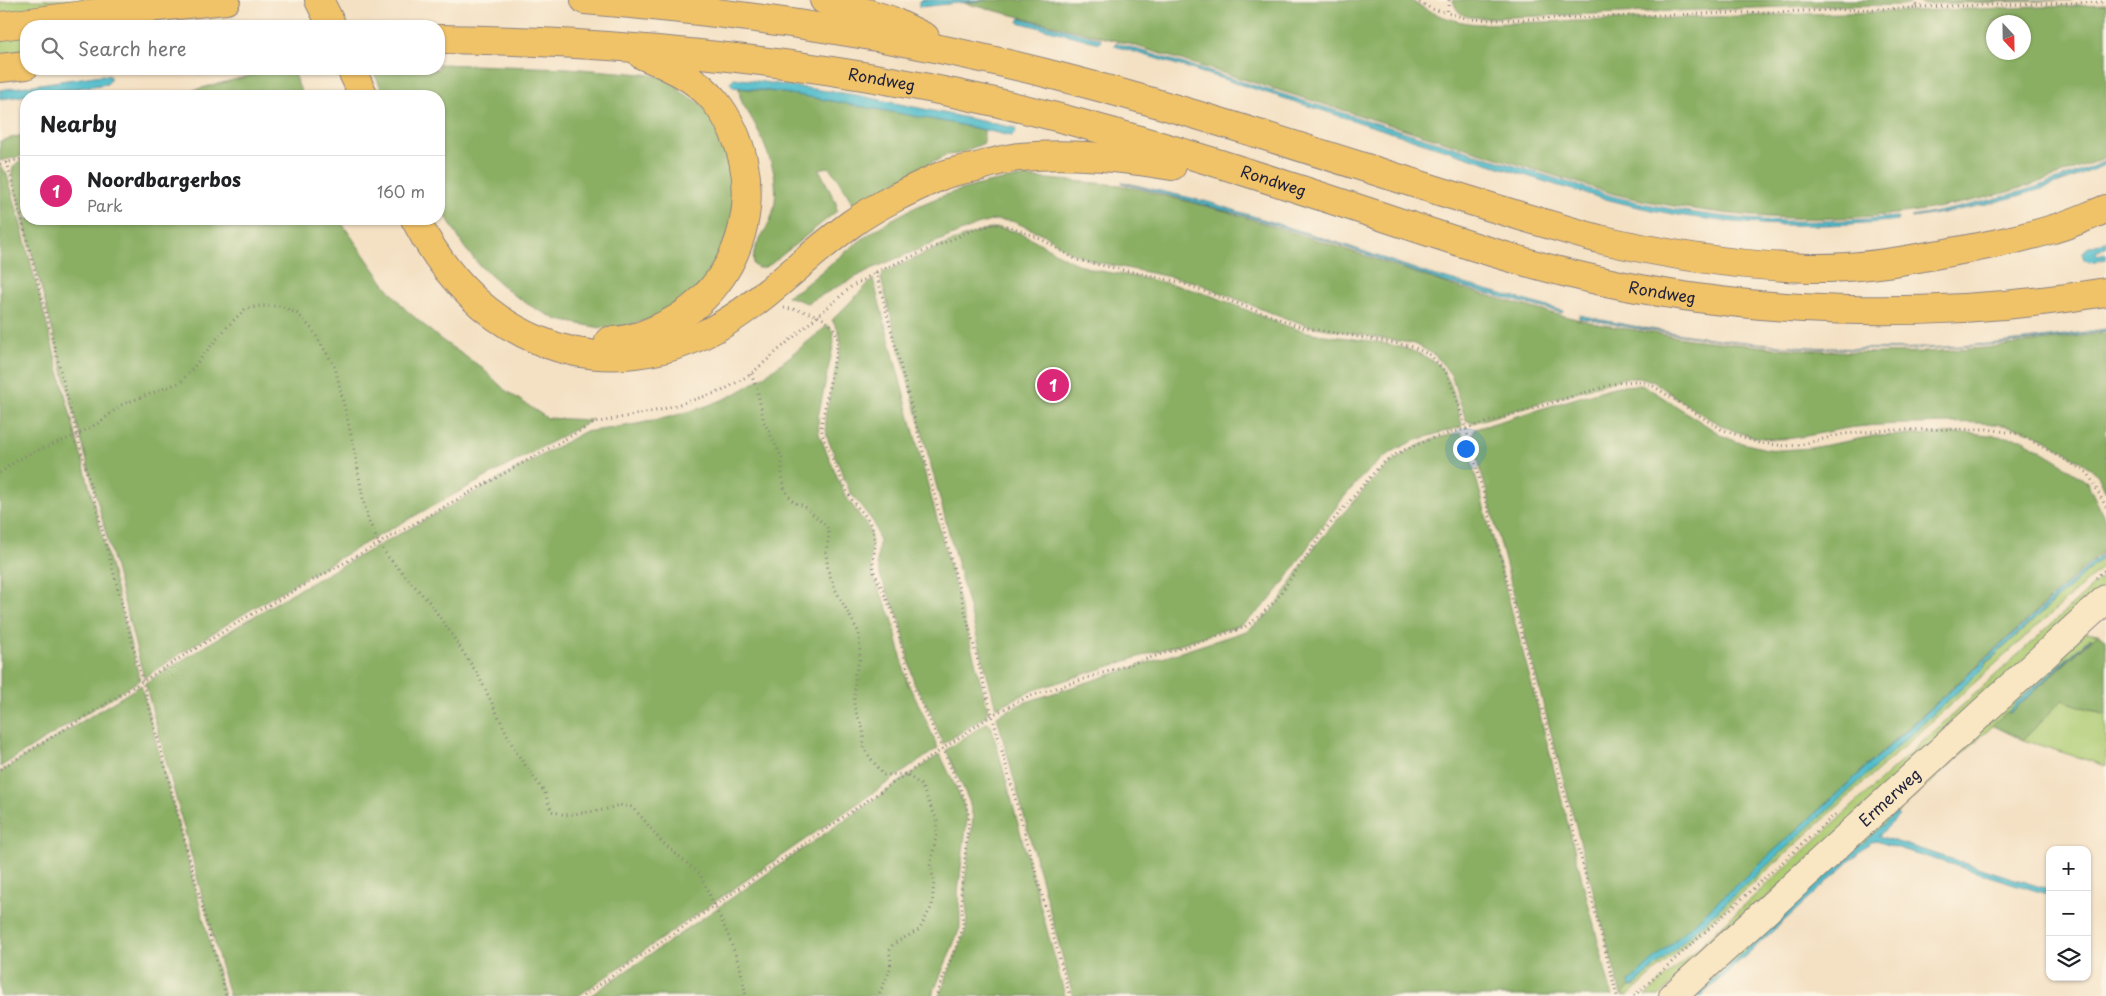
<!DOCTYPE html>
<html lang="en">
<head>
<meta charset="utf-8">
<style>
  body { margin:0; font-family:"Playpen Sans",sans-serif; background:#f2f2f2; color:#202124 }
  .controls { position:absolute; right:15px; bottom:15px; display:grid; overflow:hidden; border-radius:10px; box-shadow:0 1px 4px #0004 }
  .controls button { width:45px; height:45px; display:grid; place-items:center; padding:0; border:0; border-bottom:1px solid #e0e0e0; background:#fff; color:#202124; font:25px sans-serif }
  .compass { position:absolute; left:1986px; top:15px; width:45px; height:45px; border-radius:50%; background:#fff; box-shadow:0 1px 4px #0004; rotate:158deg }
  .you { position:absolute; left:1465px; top:448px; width:18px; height:18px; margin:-12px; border:4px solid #fff; border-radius:50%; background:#1a73e8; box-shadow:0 0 0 8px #1a73e833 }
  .badge { display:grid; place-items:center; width:32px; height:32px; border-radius:50%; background:#db2777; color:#fff; font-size:16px; font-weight:700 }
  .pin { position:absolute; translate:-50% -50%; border:2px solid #fff; box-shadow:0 1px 5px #0006 }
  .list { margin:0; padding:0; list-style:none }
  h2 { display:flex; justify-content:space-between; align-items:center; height:65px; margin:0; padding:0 20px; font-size:21px }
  h2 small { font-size:16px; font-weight:400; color:#757577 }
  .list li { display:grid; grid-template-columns:32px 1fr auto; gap:15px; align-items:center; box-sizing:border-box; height:70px; padding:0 20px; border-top:1px solid #e0e0e0 }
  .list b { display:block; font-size:19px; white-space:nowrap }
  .list p { margin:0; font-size:16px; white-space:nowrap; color:#757577 }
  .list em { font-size:16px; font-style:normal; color:#757577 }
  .icon { flex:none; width:28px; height:28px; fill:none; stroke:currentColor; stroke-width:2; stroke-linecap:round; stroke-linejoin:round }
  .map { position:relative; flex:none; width:2106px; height:996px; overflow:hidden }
  .search { position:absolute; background:#fff; box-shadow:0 1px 4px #0004; left:20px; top:20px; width:425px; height:55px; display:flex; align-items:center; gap:12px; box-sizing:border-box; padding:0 18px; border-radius:20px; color:#757577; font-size:19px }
  .panel { position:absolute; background:#fff; box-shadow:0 1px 4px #0004; left:20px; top:90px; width:425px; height:135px; border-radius:20px }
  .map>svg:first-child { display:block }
  .green { fill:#adcb72; stroke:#687656 }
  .forest { fill:#8aaf64; stroke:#566850; fill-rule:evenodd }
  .water { fill:#50bcca; stroke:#396f82 }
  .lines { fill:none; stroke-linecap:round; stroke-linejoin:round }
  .secondary-casing { stroke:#8b8280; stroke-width:30 }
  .primary-casing { stroke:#8b8280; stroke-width:30 }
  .path { stroke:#8b8280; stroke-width:3; stroke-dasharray:1 4; stroke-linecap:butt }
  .secondary { stroke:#f9e7c3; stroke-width:28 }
  .primary { stroke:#f1c369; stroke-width:28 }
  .labels { text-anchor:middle; stroke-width:4; stroke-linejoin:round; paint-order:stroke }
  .street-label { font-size:16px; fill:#22223b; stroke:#fcf5e5 }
</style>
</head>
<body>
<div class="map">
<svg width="2106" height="996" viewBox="0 0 2106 996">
  <rect width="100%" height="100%" fill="#fcf5e5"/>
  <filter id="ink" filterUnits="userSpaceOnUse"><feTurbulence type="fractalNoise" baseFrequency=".02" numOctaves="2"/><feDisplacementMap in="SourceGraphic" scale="10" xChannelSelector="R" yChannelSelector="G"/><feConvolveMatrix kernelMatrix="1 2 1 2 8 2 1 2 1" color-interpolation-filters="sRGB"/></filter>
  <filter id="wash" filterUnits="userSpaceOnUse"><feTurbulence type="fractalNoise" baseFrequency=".0096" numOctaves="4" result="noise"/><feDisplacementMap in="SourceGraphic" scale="20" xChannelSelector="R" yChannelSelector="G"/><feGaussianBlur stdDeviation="1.12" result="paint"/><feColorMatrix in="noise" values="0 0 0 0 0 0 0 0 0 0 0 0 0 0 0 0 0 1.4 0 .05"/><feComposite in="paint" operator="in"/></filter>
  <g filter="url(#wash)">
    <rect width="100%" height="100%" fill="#f4e1c4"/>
    <g class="green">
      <path d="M 17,0 L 109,0 L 0,15 L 0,3 Z"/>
      <path d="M 26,31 L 26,54 L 0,58 L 0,35 Z"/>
      <path d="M 2106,554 L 2106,564 L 1628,996 L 1621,995 L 1630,987 L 1634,986 Z"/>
      <path d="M 2106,574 L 2106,588 L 2100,594 L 1659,996 L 1645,996 Z"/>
      <path d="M 2086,632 L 2098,634 L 2021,704 L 2092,638 L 2090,638 L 1697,994 L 1697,996 L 1684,996 Z"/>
      <path d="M 2062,700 L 2106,715 L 2106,766 L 2023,740 Z"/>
    </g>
    <g class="forest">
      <path d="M 987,0 L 1410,0 C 1432,14 1452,22 1478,24 L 2106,5 L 2106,157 C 1943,227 1786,234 1614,194 L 1126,43 L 964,3 ZM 1994,22 L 2024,22 L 2024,52 L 1994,52 Z"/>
      <path d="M 1453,0 L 1912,0 L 1913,2 L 1908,5 L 1809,6 L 1486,18 C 1470,17 1458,19 1453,0 Z"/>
      <path d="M 1919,0 L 2072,0 L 1921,4 Z"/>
      <path d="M 439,64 L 567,68 L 644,74 L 662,77 L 680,87 L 678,90 L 700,103 L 723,133 L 736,188 L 730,231 L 703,285 L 658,317 L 622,327 L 601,328 L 558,320 L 529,305 L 511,293 L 481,267 L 464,247 L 439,204 L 439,96 L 385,96 L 372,69 L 439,69 Z"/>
      <path d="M 272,70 L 293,72 L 303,96 L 171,96 Z"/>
      <path d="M 739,88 C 821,96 904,112 984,130 L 984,143 L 958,154 L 947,155 L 853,204 L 837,177 L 828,167 L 819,169 L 836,203 L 837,211 L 771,264 L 763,268 L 758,268 L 754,265 C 750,245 767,233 772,215 C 776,204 776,192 775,181 C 775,168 759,130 752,119 C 745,106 740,104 739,88 Z"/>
      <path d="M 26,134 L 26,155 L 0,161 L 0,141 Z"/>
      <path d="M 26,159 L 26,219 L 339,219 L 383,282 L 405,309 L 440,339 L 481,367 L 505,390 L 547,418 L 592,420 C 441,502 287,581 144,678 L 12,177 C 11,166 16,162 26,159 Z"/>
      <path d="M 0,166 L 6,172 L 13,195 L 140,680 L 0,767 Z"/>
      <path d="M 1024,177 L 1120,185 L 1142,190 L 1225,211 L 1342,248 L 1450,285 L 1547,312 L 1598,324 L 1690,339 L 1776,348 L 1875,353 L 1926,352 L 1984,348 L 2106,333 L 2106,492 L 2099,477 L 2092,469 C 2072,457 2052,441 2030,432 C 1995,419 1954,423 1917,424 C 1893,424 1867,425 1842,429 C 1813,434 1786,443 1756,437 C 1718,430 1685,403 1654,382 L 1643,378 L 1623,378 L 1472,423 L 1466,420 L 1451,375 L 1436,356 L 1415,344 L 1310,326 L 1278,316 L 1195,282 L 1096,262 L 1068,251 L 1045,235 L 1012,221 L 994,220 L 977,225 L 869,270 L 807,303 L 787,296 L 801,288 C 828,267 854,243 883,225 C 924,199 976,182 1024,177 Z"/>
      <path d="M 998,228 C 1030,230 1053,256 1083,266 C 1098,272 1115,273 1131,276 C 1157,280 1184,287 1209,295 C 1242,306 1273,324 1308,332 C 1349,341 1396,338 1433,361 C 1452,373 1456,405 1462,425 L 1461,427 C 1440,433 1418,438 1399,448 C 1361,468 1329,516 1305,551 C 1285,581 1271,605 1240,625 L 1034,690 L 996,708 L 881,279 L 884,272 C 916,259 964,232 998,228 Z"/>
      <path d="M 873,279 L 988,710 L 986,716 L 943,744 L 929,709 L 914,683 L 900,620 L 880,576 L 877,563 L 879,541 L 874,523 L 850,492 L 827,437 L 825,417 L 841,345 L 839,332 L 832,320 Z"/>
      <path d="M 828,325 L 833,332 L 834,342 L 818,417 L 819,434 L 845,495 L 869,529 L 872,542 L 870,560 L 873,576 L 892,618 L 907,682 L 921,709 L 938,748 L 578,996 L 229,996 L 145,683 L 287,596 L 584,432 C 631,426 678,418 722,400 C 761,383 795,352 828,325 Z"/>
      <path d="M 1639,385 L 1645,386 L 1723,436 L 1738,442 L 1767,449 L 1781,450 L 1811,448 L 1874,436 L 1972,433 L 2022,439 L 2057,460 L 2087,482 L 2106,521 L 2106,548 L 1630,982 L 1630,987 L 1621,995 L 1474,445 L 1472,434 L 1475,429 L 1606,389 L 1618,386 Z"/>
      <path d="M 1461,433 L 1468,448 L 1542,723 L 1612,996 L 1073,996 L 997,717 L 998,715 L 1026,702 L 1246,631 C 1279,611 1286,590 1306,559 C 1318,541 1333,525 1347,509 C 1381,469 1407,441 1461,433 Z"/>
      <path d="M 2098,634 L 2106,639 L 2106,715 L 2062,700 L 2023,740 L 1992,725 L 2008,711 L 2010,713 Z"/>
      <path d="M 141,685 L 224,996 L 0,996 L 0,772 Z"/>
      <path d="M 986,723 L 991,725 L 1065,996 L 939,996 L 966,929 L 967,913 L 964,889 L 973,818 L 969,801 L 946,750 Z"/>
      <path d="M 940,754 L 963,803 L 967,820 L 958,893 L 960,914 L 960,928 L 932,996 L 590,996 Z"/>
    </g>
    <g class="water">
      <path d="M 925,0 L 987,0 L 919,7 L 919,1 Z"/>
      <path d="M 1020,18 L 1101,39 L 1100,43 L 1018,22 Z"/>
      <path d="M 1116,43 L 1615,197 C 1649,205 1682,212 1717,216 C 1777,224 1837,222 1897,217 L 1898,220 C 1824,228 1752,227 1679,215 C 1596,201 1517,172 1437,147 C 1330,113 1223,78 1115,46 Z"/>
      <path d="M 196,69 L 282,69 L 199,74 Z"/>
      <path d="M 101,75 L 110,76 L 111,80 L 107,84 L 0,99 L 0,90 Z"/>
      <path d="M 734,78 L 856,95 L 1015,128 L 1016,133 L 1011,136 C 960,124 909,115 858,106 C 817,98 775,91 733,87 L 730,82 Z"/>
      <path d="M 2106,161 L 2106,164 C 2045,192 1978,208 1912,218 L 1911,217 C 1978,205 2044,188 2106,161 Z"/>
      <path d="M 1122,182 L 1208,202 L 1345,245 L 1432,275 L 1563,311 L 1562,313 L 1441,281 L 1337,244 L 1236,213 L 1122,183 Z"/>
      <path d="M 2106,241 L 2106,247 L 2096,252 L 2097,256 L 2106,254 L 2106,259 L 2089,262 L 2084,259 L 2082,253 L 2087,248 Z"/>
      <path d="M 1579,315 C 1699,342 1825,354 1948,347 C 2001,344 2053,337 2106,329 L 2106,331 C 1992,348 1878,355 1763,344 C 1720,340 1677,335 1635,328 C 1617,325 1598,320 1579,318 Z"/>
      <path d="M 2106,550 L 2106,554 L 1984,665 L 1985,667 L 1674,950 L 1634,986 L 1630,987 L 1629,982 Z"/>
      <path d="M 2092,637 L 2010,713 L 2008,713 L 2018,701 Z"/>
      <path d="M 1896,813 L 1899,816 L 1878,836 L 2050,890 L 2050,895 L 1876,841 L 1871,842 L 1701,996 L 1697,996 L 1697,994 Z"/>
    </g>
  </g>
  <g filter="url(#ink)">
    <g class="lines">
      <g class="secondary-casing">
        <g id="secondary">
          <path id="s1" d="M 1673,996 L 2106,599"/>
        </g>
      </g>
      <g class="primary-casing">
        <g id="primary">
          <path d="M 319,0 L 332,26"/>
          <path d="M 585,0 C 750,13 915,38 1076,81 C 1252,127 1423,190 1599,239 C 1668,255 1738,266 1809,268 C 1851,269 1893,263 1934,255 C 1974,248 2014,241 2053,229 C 2071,224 2088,216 2106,209"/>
          <path d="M 824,0 L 890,20 L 925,37"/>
          <path d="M 0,26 L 99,13 L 226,0"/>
          <path id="s2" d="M 439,39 C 649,42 861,66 1064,119 C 1139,139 1213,161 1286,185 C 1381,215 1474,250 1571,274 C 1742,316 1932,321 2106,292"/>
          <path d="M 0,68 L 26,65"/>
          <path d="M 351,69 L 364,96"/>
          <path d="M 415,219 C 443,273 483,318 540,341 C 569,353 602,358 634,354 C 730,344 778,277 851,224 C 879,204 912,189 943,175 C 954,171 966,169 977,167 C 991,163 1006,158 1020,157 C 1071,152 1121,157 1172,166"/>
          <path d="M 609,341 C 627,341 647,334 663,326 C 749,286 773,175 715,101 C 696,78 669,66 642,55"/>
        </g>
      </g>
      <g class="path">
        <path d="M 1415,0 L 1432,9 L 1447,13"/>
        <path d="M 1449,0 L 1447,13 L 1469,19 L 1494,20 L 1908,8 L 1916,7 L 1915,0"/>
        <path d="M 1916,7 L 2106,2"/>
        <path d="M 7,162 L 77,435 L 226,996"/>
        <path d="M 0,164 L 26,158"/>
        <path d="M 876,272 L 992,715 L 1070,996"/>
        <path d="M 784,308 C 806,311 835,316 838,341 L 821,427 L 824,440 L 847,491 L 853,502 L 867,518 L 873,529 L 875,547 L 873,562 L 874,572 L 894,615 L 910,680 L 928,717 L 965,799 L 969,817 L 961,893 L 963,926 L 957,945 L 936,996"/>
        <path d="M 751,374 L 757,389 L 764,422 L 782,458 L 782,475 L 785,490 L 793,502 L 804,506 L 827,527 L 829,535 L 826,552 L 828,570 L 834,587 L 859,633 L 860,659 L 855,674 L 854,707 L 863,729 L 864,749 L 883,775 L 906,774 L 921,785 L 937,820 L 937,833 L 930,866 L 934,880 L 932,906 L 919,930 L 893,944 L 889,952 C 895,967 884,982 878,996"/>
        <path d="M 0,473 L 13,463 L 31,453 L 77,435 L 100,422 L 121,405 L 181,382 L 226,328 L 245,309 L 260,306 L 281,306 L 298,314 L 312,329 L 335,367 L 353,443 L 364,504 L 368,519 L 378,542 L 388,557 L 430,603 L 450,632 L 478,675 L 516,752 L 545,793 L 551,811 L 565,815 L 604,810 L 619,805 L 631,807 L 640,815 L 661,841 L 700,874 L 728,935 L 740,967 L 746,996"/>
        <path d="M 2096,578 L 2106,569"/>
        <path d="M 0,769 L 242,620 L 594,423 L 660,410 L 722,391 L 751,374 L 851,287 L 876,272 L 978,228 L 996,224 L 1012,227 L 1045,241 L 1077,260 L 1179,282 L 1301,327 L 1411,346 L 1430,355 L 1445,371 L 1454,391 L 1466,429 L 1544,716 L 1617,996"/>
        <path d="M 583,996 L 992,715 L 1028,697 L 1243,628 L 1259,617 L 1275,601 L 1324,531 L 1378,468 L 1389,458 L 1404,450 L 1431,439 L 1617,383 L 1635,381 L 1650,384 L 1721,429 L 1759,443 L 1786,446 L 1799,445 L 1843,434 L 1889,430 L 1987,429 L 2020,434 L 2088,473 L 2106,507"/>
        <path d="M 1634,996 L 1838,812"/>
      </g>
      <use href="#secondary" class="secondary"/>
      <use href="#primary" class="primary"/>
    </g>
  </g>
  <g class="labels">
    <g class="street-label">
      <text dy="6" stroke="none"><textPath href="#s2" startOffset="445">Rondweg</textPath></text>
      <text dy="6" stroke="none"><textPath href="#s2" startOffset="850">Rondweg</textPath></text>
      <text dy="6" stroke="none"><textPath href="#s2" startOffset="1255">Rondweg</textPath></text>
      <text dy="6" stroke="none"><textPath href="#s1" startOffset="294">Ermerweg</textPath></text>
    </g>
  </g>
</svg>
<div class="controls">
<button>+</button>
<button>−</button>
<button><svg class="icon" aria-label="layers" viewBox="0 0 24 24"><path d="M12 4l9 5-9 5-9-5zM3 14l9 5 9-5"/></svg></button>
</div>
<svg class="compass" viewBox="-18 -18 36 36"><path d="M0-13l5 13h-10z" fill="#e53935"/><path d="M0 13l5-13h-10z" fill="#757577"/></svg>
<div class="you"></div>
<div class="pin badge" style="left:1053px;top:385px">1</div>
<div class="search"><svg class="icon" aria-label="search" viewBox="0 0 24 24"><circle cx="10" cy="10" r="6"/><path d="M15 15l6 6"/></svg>Search here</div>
<section class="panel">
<h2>Nearby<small></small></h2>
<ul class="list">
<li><span class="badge">1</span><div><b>Noordbargerbos</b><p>Park</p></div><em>160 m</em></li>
</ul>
</section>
</div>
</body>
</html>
